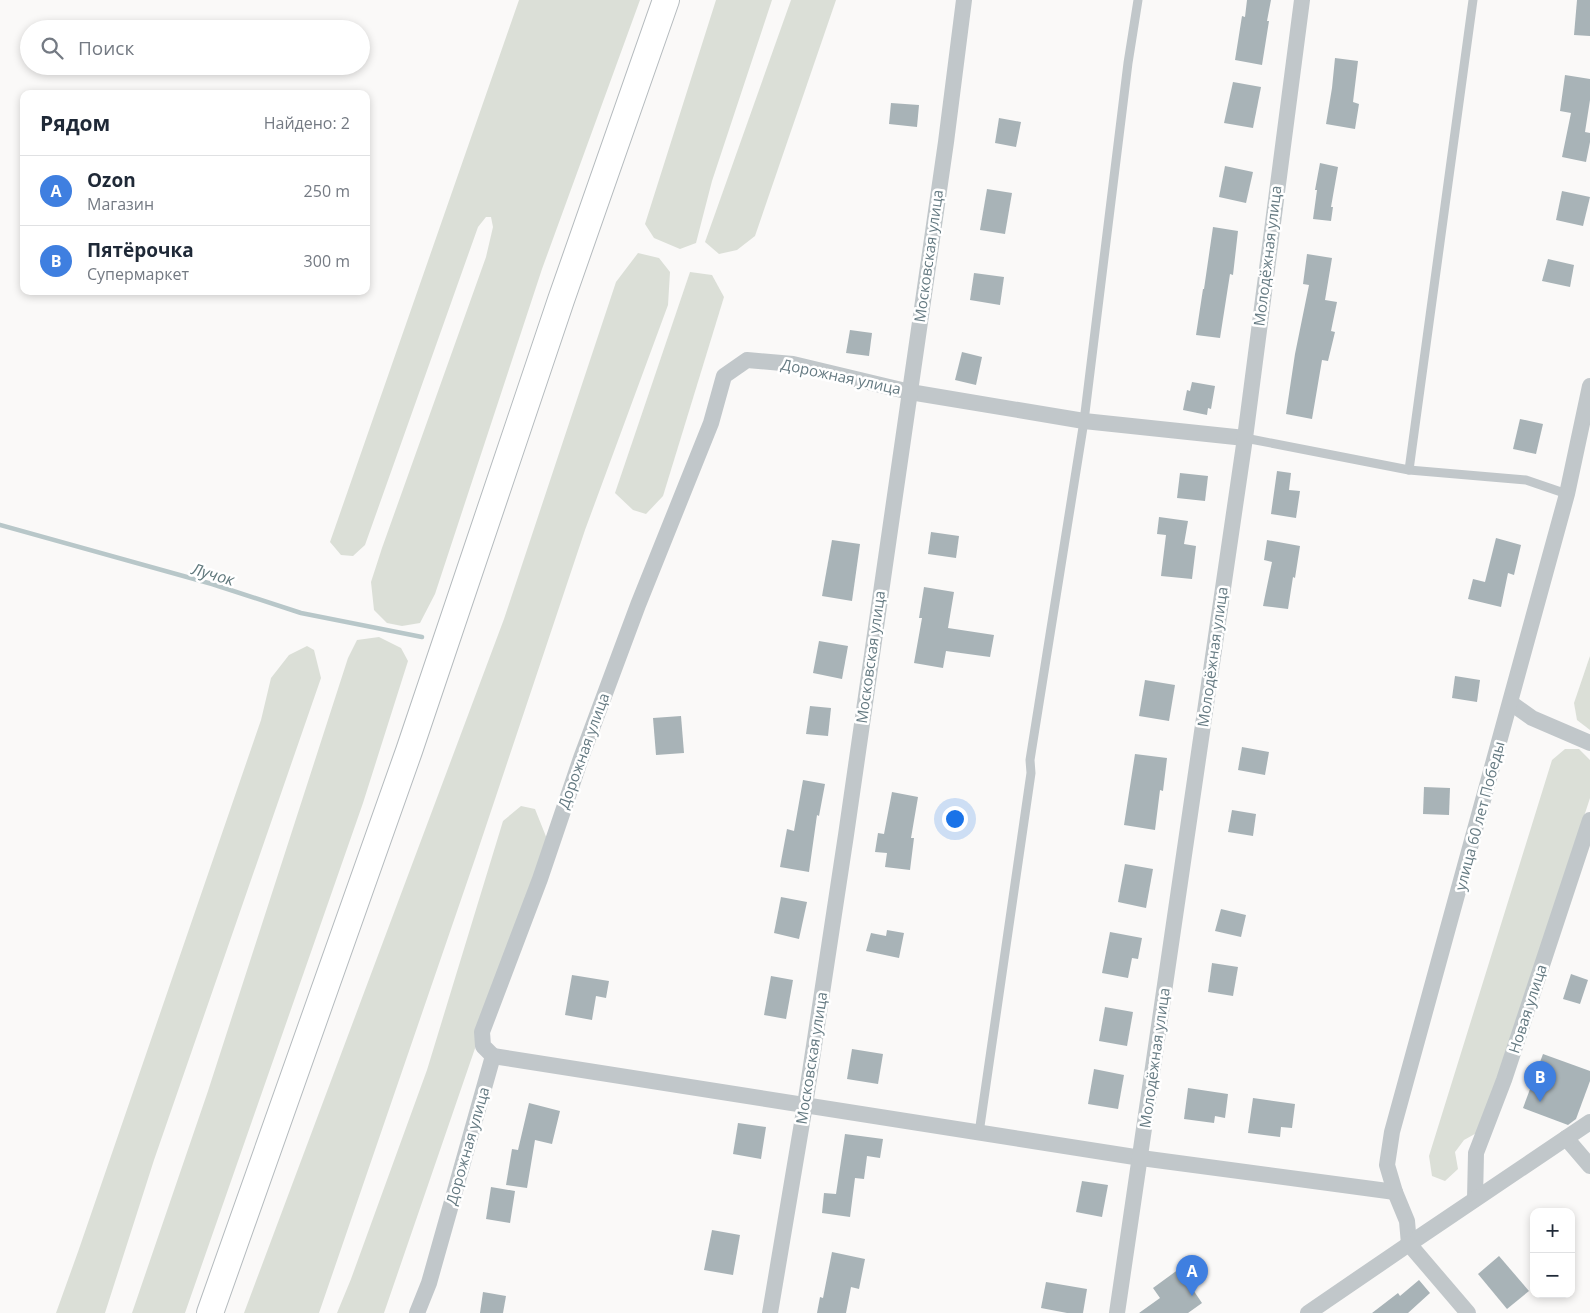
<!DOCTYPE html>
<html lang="ru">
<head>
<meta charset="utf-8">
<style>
  body { margin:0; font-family:"Open Sans",sans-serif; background:#f2f2f3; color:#1f2937 }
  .controls { position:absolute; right:15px; bottom:15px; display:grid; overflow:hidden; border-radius:10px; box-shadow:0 2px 8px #0003 }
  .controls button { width:45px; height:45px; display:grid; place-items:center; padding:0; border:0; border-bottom:1px solid #e0e1e3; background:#fff; color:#1f2937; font:25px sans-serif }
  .you { position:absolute; left:954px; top:818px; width:18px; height:18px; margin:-12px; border:4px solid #fff; border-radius:50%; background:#1a73e8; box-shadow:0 0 0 8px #1a73e833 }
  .badge { display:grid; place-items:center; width:32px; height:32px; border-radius:50%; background:#111827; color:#fff; font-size:16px; font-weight:700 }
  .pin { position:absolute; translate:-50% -41px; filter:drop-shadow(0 1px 2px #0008) }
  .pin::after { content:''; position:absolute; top:26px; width:18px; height:15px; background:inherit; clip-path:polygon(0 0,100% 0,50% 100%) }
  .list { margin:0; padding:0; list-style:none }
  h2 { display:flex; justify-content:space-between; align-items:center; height:65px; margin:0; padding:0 20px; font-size:21px }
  h2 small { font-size:16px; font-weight:400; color:#747a83 }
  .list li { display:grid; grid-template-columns:32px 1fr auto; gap:15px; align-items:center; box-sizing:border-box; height:70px; padding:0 20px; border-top:1px solid #e0e1e3 }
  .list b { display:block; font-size:19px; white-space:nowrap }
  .list p { margin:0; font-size:16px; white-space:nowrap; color:#747a83 }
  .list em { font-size:16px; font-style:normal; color:#747a83 }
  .icon { flex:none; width:28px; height:28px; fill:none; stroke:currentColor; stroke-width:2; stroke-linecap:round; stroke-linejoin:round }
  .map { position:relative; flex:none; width:1590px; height:1313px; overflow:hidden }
  .search { position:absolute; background:#fff; box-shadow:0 2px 8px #0003; left:20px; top:20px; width:350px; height:55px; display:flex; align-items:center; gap:12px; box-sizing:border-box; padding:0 18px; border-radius:28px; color:#747a83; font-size:19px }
  .panel { position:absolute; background:#fff; box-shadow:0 2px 8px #0003; left:20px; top:90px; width:350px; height:205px; border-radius:10px }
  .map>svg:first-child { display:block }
  .green { fill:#dbdfd7 }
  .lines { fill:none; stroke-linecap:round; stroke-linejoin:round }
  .stream { stroke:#b8c7c9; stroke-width:4.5 }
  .building { fill:#a8b3b7 }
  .primary-casing { stroke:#b5bbbe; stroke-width:28 }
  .lane { stroke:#c1c7ca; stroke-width:9 }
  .street { stroke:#c1c7ca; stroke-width:16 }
  .primary { stroke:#fff; stroke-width:26 }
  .labels { text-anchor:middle; stroke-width:5; stroke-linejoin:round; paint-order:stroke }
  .street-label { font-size:15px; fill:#657a82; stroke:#fff }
  .water-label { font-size:16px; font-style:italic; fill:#60787c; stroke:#fff }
</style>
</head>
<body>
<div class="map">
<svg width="1590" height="1313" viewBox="0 0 1590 1313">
  <rect width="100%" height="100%" fill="#faf9f8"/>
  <g class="green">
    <path d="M 519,0 L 640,0 L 542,269 L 435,594 L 420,623 L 402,626 L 387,623 L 374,610 L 371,582 L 382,548 L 486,257 L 493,227 L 491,217 L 486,217 L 478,227 L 365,545 L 353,556 L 341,555 L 330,542 Z"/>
    <path d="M 716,0 L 772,0 L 712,181 L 696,243 L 680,249 L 654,238 L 645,224 Z"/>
    <path d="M 791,0 L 836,0 L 755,236 L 737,250 L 719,254 L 705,242 Z"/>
    <path d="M 638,253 L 659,258 L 670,272 L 668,305 L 585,530 L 476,856 L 319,1313 L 244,1313 L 504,619 L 616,282 Z"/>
    <path d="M 690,272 L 712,275 L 724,297 L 663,496 L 646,514 L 633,510 L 615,493 Z"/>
    <path d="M 379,637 L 401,648 L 408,661 L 363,803 L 185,1313 L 132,1313 L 208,1091 L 348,658 L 357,640 Z"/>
    <path d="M 307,646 L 314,650 L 321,678 L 154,1160 L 105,1313 L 56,1313 L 79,1249 L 261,720 L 271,678 L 289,655 Z"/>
    <path d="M 1590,656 L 1590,730 L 1577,720 L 1574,703 Z"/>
    <path d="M 1565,749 L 1579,749 L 1590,760 L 1590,798 L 1482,1130 L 1464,1140 L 1455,1152 L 1458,1169 L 1445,1181 L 1432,1176 L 1429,1156 L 1552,760 Z"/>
    <path d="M 521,806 L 535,809 L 547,839 L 384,1313 L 337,1313 L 351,1279 L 427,1070 L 503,821 Z"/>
  </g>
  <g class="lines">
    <path class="stream" d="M 0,525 L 212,584 L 301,613 L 422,637"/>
  </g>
  <g class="building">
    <path d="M 1247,0 L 1271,0 L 1267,21 L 1269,21 L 1262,65 L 1235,60 L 1242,16 L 1245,17 Z"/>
    <path d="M 1577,0 L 1590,0 L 1590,36 L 1574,35 Z"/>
    <path d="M 1335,58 L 1358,61 L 1353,102 L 1359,104 L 1355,129 L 1326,124 L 1332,88 Z"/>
    <path d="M 1565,75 L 1590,79 L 1590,100 L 1585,132 L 1590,133 L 1590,142 L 1586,162 L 1562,157 L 1571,113 L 1560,111 Z"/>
    <path d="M 1233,82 L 1261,87 L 1253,128 L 1224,123 Z"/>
    <path d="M 891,103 L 919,105 L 917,127 L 889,124 Z"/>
    <path d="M 999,118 L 1021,122 L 1016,147 L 995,143 Z"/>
    <path d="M 1320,163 L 1338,167 L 1331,207 L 1333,207 L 1331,221 L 1313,219 L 1317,190 L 1315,190 Z"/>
    <path d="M 1225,166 L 1253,172 L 1246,203 L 1219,197 Z"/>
    <path d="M 987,189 L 1012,193 L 1005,234 L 980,230 Z"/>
    <path d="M 1562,191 L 1590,197 L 1583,226 L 1556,220 Z"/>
    <path d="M 1213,227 L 1238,231 L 1233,275 L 1230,274 L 1220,338 L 1196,335 L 1203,289 L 1204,289 Z"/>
    <path d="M 1307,254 L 1332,258 L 1325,300 L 1337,302 L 1331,331 L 1335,332 L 1328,361 L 1322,360 L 1312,419 L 1286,414 L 1295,354 L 1309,285 L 1303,284 Z"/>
    <path d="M 1548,259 L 1574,265 L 1570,287 L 1542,281 Z"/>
    <path d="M 974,273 L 1004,277 L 1000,305 L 970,300 Z"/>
    <path d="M 850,330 L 872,333 L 869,356 L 846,353 Z"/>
    <path d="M 962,352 L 982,357 L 976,385 L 955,380 Z"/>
    <path d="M 1192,382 L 1215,386 L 1211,409 L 1208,408 L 1207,415 L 1183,410 L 1187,390 L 1190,391 Z"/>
    <path d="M 1520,419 L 1543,424 L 1536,454 L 1513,449 Z"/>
    <path d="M 1277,471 L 1291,473 L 1289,490 L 1300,491 L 1296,518 L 1271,514 Z"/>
    <path d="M 1180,473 L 1208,476 L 1205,501 L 1177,498 Z"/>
    <path d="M 1159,517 L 1188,521 L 1184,544 L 1196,546 L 1192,579 L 1161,576 L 1166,535 L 1157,534 Z"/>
    <path d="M 931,532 L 959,536 L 956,558 L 928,554 Z"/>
    <path d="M 1496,538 L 1521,545 L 1514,575 L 1508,573 L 1501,607 L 1468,599 L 1473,579 L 1485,582 Z"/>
    <path d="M 832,540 L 860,544 L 852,601 L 822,596 Z"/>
    <path d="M 1267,540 L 1300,546 L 1295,578 L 1293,577 L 1288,609 L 1263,606 L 1272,562 L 1264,560 Z"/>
    <path d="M 924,587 L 954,592 L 948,628 L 994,635 L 990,657 L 946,651 L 943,668 L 914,663 L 922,618 L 919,618 Z"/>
    <path d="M 819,641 L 848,646 L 842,679 L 813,673 Z"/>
    <path d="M 1455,676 L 1480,680 L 1477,702 L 1452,698 Z"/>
    <path d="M 1145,680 L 1175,685 L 1169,721 L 1139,716 Z"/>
    <path d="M 810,706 L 831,708 L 828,736 L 806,734 Z"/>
    <path d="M 681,716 L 684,753 L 656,755 L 653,718 Z"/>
    <path d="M 1242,747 L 1269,752 L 1265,775 L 1238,770 Z"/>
    <path d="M 1135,754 L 1167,758 L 1163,791 L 1160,790 L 1155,830 L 1124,825 Z"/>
    <path d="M 803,780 L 825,784 L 819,816 L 817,815 L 809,872 L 780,867 L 787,829 L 794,831 Z"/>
    <path d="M 1424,787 L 1450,788 L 1449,815 L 1423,814 Z"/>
    <path d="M 892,792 L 918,797 L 911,838 L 914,838 L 910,870 L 885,867 L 887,853 L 875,852 L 878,833 L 884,834 Z"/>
    <path d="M 1232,810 L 1256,814 L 1253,836 L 1228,832 Z"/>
    <path d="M 1125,864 L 1153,869 L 1146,908 L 1118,902 Z"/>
    <path d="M 781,897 L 807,902 L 799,939 L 774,933 Z"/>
    <path d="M 1221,909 L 1246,915 L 1241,937 L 1215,931 Z"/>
    <path d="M 887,930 L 904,933 L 899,958 L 866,951 L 871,933 L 886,936 Z"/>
    <path d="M 1110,932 L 1142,938 L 1138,959 L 1132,958 L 1128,978 L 1102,973 Z"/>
    <path d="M 1212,963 L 1238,967 L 1233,996 L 1208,992 Z"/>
    <path d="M 1571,974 L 1588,980 L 1580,1004 L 1563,999 Z"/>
    <path d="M 572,975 L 609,981 L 606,998 L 596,996 L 592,1020 L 565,1015 Z"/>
    <path d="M 771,976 L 793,980 L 786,1019 L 764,1015 Z"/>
    <path d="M 1105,1007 L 1133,1012 L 1127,1046 L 1099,1041 Z"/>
    <path d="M 852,1049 L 883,1054 L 878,1084 L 847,1079 Z"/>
    <path d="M 1543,1054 L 1590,1071 L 1590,1081 L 1576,1119 L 1568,1125 L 1523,1108 Z"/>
    <path d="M 1094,1069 L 1124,1075 L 1118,1109 L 1088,1104 Z"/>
    <path d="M 1188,1088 L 1228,1094 L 1225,1118 L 1215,1116 L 1214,1123 L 1184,1119 Z"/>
    <path d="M 1253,1098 L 1295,1104 L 1292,1128 L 1281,1127 L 1280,1137 L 1248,1133 Z"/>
    <path d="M 529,1103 L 560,1111 L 552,1144 L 535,1140 L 527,1188 L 506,1185 L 512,1149 L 518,1150 Z"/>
    <path d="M 738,1123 L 766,1127 L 761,1159 L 733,1154 Z"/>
    <path d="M 845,1134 L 883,1139 L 880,1158 L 867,1156 L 864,1179 L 855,1178 L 850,1217 L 822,1213 L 824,1193 L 836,1194 Z"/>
    <path d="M 1082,1181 L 1108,1185 L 1102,1217 L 1076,1212 Z"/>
    <path d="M 491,1187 L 515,1191 L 510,1223 L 486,1219 Z"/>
    <path d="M 712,1230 L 740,1235 L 733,1275 L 704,1270 Z"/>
    <path d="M 832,1252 L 865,1259 L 859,1289 L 851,1287 L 846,1313 L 817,1313 L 820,1297 L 823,1298 Z"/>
    <path d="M 1499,1256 L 1529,1291 L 1507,1309 L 1478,1274 Z"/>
    <path d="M 1179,1269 L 1202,1303 L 1188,1313 L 1139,1313 L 1160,1298 L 1153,1288 Z"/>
    <path d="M 1419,1280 L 1430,1293 L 1408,1313 L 1372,1313 L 1398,1293 L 1400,1296 Z"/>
    <path d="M 1046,1282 L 1087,1289 L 1083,1313 L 1067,1313 L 1041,1308 Z"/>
    <path d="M 483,1292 L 506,1296 L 503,1313 L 480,1313 Z"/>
  </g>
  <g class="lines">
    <g class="primary-casing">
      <path id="primary" d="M 210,1313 L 409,751 L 561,300 L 666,0"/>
    </g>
    <g class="lane">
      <path d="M 1245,438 L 1409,470 L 1526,480 L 1567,494"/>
      <path d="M 1409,470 L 1473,0"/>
      <path d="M 979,1133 L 1031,773 L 1030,760 L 1084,421 L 1128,63 L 1138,0"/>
    </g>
    <g class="street">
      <path d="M 1511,703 L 1532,718 L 1590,743"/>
      <path d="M 493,1056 L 1141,1158 L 1395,1192"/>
      <path d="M 1566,1138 L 1590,1166"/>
      <path d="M 1475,1199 L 1476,1153 L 1504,1080 L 1590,820"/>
      <path d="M 1409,1244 L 1407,1221 L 1395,1192 L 1387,1165 L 1392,1132 L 1567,494 L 1590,386"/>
      <path d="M 1409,1244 L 1590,1122"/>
      <path d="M 417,1313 L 429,1283 L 493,1056 L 483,1046 L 482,1032 L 540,879 L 581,758 L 638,605 L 711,423 L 724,376 L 747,360 L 793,364 L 910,392 L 1084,421 L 1245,438"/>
      <path d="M 770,1313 L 805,1105 L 846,835 L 946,142 L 964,0"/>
      <path d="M 1117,1313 L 1245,438 L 1302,0"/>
      <path d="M 1308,1313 L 1409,1244 L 1468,1313"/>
    </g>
    <use href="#primary" class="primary"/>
  </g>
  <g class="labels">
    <g class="street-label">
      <text transform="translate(929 256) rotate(-82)" y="5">Московская улица</text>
      <text transform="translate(1268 256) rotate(-83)" y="5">Молодёжная улица</text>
      <text transform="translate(841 377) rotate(12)" y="5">Дорожная улица</text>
      <text transform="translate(871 657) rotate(-82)" y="5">Московская улица</text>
      <text transform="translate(1213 657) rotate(-82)" y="5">Молодёжная улица</text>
      <text transform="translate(584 751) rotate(-70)" y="5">Дорожная улица</text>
      <text transform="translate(1480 816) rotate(-75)" y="5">улица 60 лет Победы</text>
      <text transform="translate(1528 1009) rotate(-72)" y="5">Новая улица</text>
      <text transform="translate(812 1058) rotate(-81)" y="5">Московская улица</text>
      <text transform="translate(1155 1058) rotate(-82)" y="5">Молодёжная улица</text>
      <text transform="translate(468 1146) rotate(-74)" y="5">Дорожная улица</text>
    </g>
    <g class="water-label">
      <text transform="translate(213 574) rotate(16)" y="6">Лучок</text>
    </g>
  </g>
</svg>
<div class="controls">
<button>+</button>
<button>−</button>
</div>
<div class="you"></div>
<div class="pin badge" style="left:1192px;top:1296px;background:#3f7fe0">A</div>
<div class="pin badge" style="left:1540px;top:1102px;background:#3f7fe0">B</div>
<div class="search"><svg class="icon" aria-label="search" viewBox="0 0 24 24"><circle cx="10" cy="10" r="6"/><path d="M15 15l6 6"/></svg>Поиск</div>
<section class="panel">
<h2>Рядом<small>Найдено: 2</small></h2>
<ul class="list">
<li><span class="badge" style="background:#3f7fe0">A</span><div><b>Ozon</b><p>Магазин</p></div><em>250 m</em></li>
<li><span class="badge" style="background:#3f7fe0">B</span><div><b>Пятёрочка</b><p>Супермаркет</p></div><em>300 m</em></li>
</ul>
</section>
</div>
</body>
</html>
